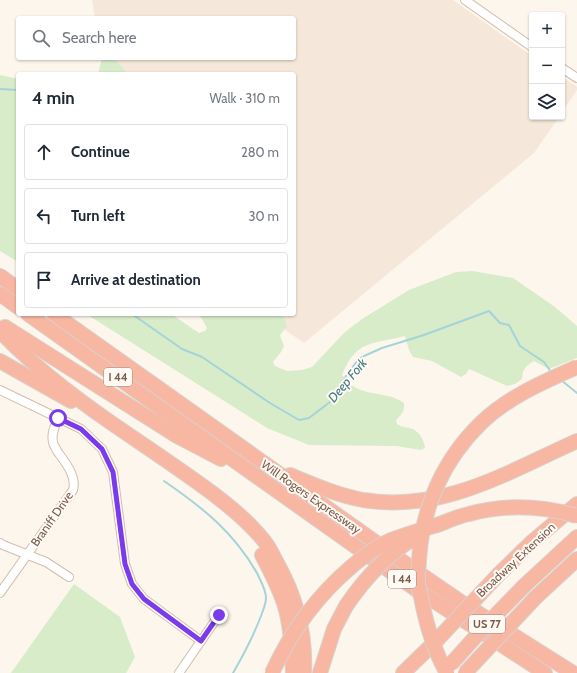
<!DOCTYPE html>
<html lang="en">
<head>
<meta charset="utf-8">
<style>
  body { margin:0; font-family:Cabin,sans-serif; background:#f6f6f7; color:#1f2937 }
  .controls { position:absolute; right:12px; top:12px; display:grid; overflow:hidden; border-radius:4px; box-shadow:0 1px 3px #0004 }
  .controls button { width:36px; height:36px; display:grid; place-items:center; padding:0; border:0; border-bottom:1px solid #e0e1e3; background:#fff; color:#1f2937; font:20px sans-serif }
  .stop { position:absolute; width:12px; height:12px; margin:-9px; border:3px solid #7c3aed; border-radius:50%; background:#fff }
  .stop.end { background:#7c3aed; border-color:#fff; box-shadow:0 1px 4px #0008 }
  .list { margin:0; padding:0; list-style:none }
  h2 { display:flex; justify-content:space-between; align-items:center; height:52px; margin:0; padding:0 16px; font-size:17px }
  h2 small { font-size:13px; font-weight:400; color:#747a83 }
  .list li { display:grid; grid-template-columns:26px 1fr auto; gap:12px; align-items:center; box-sizing:border-box; height:56px; margin:0 8px 8px; padding:0 8px; border:1px solid #e0e1e3; border-radius:4px }
  .list b { display:block; font-size:15px; white-space:nowrap }
  .list em { font-size:13px; font-style:normal; color:#747a83 }
  .icon { flex:none; width:22px; height:22px; fill:none; stroke:currentColor; stroke-width:2; stroke-linecap:round; stroke-linejoin:round }
  .map { position:relative; flex:none; width:577px; height:673px; overflow:hidden }
  .search { position:absolute; background:#fff; box-shadow:0 1px 3px #0004; left:16px; top:16px; width:280px; height:44px; display:flex; align-items:center; gap:10px; box-sizing:border-box; padding:0 14px; border-radius:4px; color:#747a83; font-size:15px }
  .panel { position:absolute; background:#fff; box-shadow:0 1px 3px #0004; left:16px; top:72px; width:280px; height:244px; border-radius:4px }
  .map>svg:first-child { display:block }
  .residential { fill:#f5e8da }
  .green { fill:#d8ecc9 }
  .lines { fill:none; stroke-linecap:round; stroke-linejoin:round }
  .stream { stroke:#a5d3da; stroke-width:2 }
  .street-casing { stroke:#d1beb0; stroke-width:10 }
  .highway-casing { stroke:#dad1cd; stroke-width:16 }
  .street { stroke:#fff; stroke-width:8 }
  .highway { stroke:#f7b7a3; stroke-width:14 }
  .highway-bridge-casing { stroke:#dad1cd; stroke-width:16; stroke-linecap:butt }
  .highway-bridge { stroke:#f7b7a3; stroke-width:14 }
  .route { stroke:#7c3aed; stroke-width:5 }
  .labels { text-anchor:middle; stroke-width:4; stroke-linejoin:round; paint-order:stroke }
  .shield { fill:#fffaf3; stroke:#a28b7f; stroke-width:1 }
  .shield-label { font-size:11px; font-weight:bold; fill:#7a5c4d }
  .street-label { font-size:12px; fill:#7a5c4d; stroke:#fffaf3 }
  .water-label { font-size:13px; font-style:italic; fill:#437c86; stroke:#fffaf3 }
</style>
</head>
<body>
<div class="map">
<svg width="577" height="673" viewBox="0 0 577 673">
  <rect width="100%" height="100%" fill="#fdf6ec"/>
  <g class="residential">
    <path d="M 92,0 L 453,0 L 532,56 L 532,117 L 559,117 L 534,153 L 304,343 L 262,314 L 294,314 L 294,74 L 128,74 L 114,58 L 294,58 L 294,18 L 95,18 Z"/>
    <path d="M 562,77 L 577,87 L 577,90 L 562,112 Z"/>
  </g>
  <g class="green">
    <path d="M 102,58 L 114,58 L 128,74 L 98,74 Z"/>
    <path d="M 0,75 L 18,79 L 18,262 L 0,251 Z"/>
    <path d="M 472,271 L 513,278 L 555,307 L 577,326 L 577,358 L 549,369 L 534,361 C 526,366 522,369 522,379 L 515,384 L 507,386 L 469,369 L 466,374 L 461,377 L 432,361 L 413,357 L 409,350 L 405,336 C 371,345 357,339 342,375 C 345,379 349,383 353,386 C 368,396 389,392 404,403 C 405,411 401,415 396,420 L 397,424 C 403,428 407,427 413,429 C 420,433 424,440 425,448 L 421,450 L 396,446 L 309,445 L 267,428 L 91,317 L 89,314 L 171,314 L 199,333 L 205,331 L 207,328 L 199,314 L 281,314 L 285,320 L 287,326 L 280,335 L 284,346 L 281,352 L 273,362 L 275,366 L 287,371 L 302,370 L 312,367 L 345,332 L 362,319 L 409,290 L 456,272 Z"/>
    <path d="M 74,584 L 120,617 L 135,657 L 126,673 L 11,673 Z"/>
  </g>
  <g class="lines">
    <g class="stream">
      <path d="M 0,89 L 18,90"/>
      <path d="M 132,314 L 182,349 L 202,357 L 270,403 L 299,420 L 309,418 L 330,402 L 348,373 L 358,360 L 364,356 L 382,348 L 424,335 L 489,311 L 500,323 L 509,325 L 520,346 L 544,362 L 551,372"/>
      <path d="M 561,380 L 577,393"/>
      <path d="M 164,481 C 202,507 235,533 258,575 C 261,582 266,590 266,598 C 266,604 263,610 261,616 C 253,637 244,654 233,673"/>
    </g>
    <g class="street-casing">
      <g id="street">
        <path d="M 465,0 L 532,47"/>
        <path d="M 562,68 L 577,78"/>
        <path d="M 0,390 L 81,429 L 102,449 L 113,472 L 125,564 L 132,584 L 144,599 L 201,641 L 219,615"/>
        <path d="M 0,543 L 3,545 L 46,562 L 69,577"/>
        <path d="M 0,593 L 73,490 C 77,476 65,462 57,451 C 56,448 53,445 53,442 C 51,433 55,426 58,418"/>
        <path d="M 179,673 L 201,641"/>
      </g>
    </g>
    <g class="highway-casing">
      <g id="highway">
        <path d="M 0,276 L 18,289"/>
        <path d="M 0,294 L 18,307"/>
        <path d="M 28,314 L 414,588 L 545,673"/>
        <path d="M 54,314 L 423,576 L 467,606 L 573,673"/>
        <path d="M 5,327 L 177,436 L 221,459"/>
        <path d="M 0,331 C 32,365 71,395 110,422 C 139,442 168,461 197,482 C 221,499 246,518 265,542 C 270,548 273,556 277,563 C 296,597 306,634 304,673"/>
        <path d="M 0,361 L 71,401"/>
        <path d="M 290,475 C 314,485 337,495 363,500 C 442,513 508,472 577,441"/>
        <path d="M 262,555 C 270,570 278,586 284,603 C 291,625 292,650 293,673"/>
        <path d="M 499,574 L 533,541 L 577,504"/>
        <path d="M 524,586 L 577,537"/>
        <path d="M 535,598 L 577,559"/>
        <path d="M 320,673 L 334,629 L 346,606"/>
        <path d="M 403,673 L 436,641"/>
      </g>
    </g>
    <use href="#street" class="street"/>
    <use href="#highway" class="highway"/>
    <g class="highway-bridge-casing">
      <g id="highway-bridge">
        <path d="M 346,606 C 365,578 387,554 416,537"/>
        <path d="M 436,641 L 499,574"/>
        <path d="M 451,664 L 487,624 L 524,586"/>
        <path d="M 272,673 C 291,631 316,597 351,567 C 363,557 377,546 391,540 C 407,534 424,529 440,524 C 450,520 459,516 469,514 C 505,504 542,506 577,516"/>
        <path d="M 447,673 C 434,651 427,627 422,602 C 421,595 418,588 418,581 C 417,575 419,567 419,560 C 422,508 443,460 481,423 C 508,397 543,382 577,367"/>
        <path d="M 465,673 L 535,598"/>
      </g>
    </g>
    <use href="#highway-bridge" class="highway-bridge"/>
  </g>
  <g class="lines">
    <path class="route" d="M 58,418 L 81,429 L 102,449 L 113,472 L 125,564 L 132,584 L 144,599 L 201,641 L 219,615"/>
  </g>
  <g class="labels">
    <g class="shield">
      <rect x="104" y="368" width="28" height="18" rx="3"/>
      <rect x="388" y="570" width="28" height="18" rx="3"/>
      <rect x="469" y="615" width="36" height="18" rx="3"/>
    </g>
    <g class="shield-label">
      <text x="118" y="381">I 44</text>
      <text x="402" y="583">I 44</text>
      <text x="487" y="628">US 77</text>
    </g>
    <g class="street-label">
      <text transform="translate(311 497) rotate(35)" y="4">Will Rogers Expressway</text>
      <text transform="translate(52 519) rotate(-55)" y="4">Braniff Drive</text>
      <text transform="translate(516 560) rotate(-43)" y="4">Broadway Extension</text>
    </g>
    <g class="water-label">
      <text transform="translate(347 380) rotate(-50)" y="5">Deep Fork</text>
    </g>
  </g>
</svg>
<div class="controls">
<button>+</button>
<button>−</button>
<button><svg class="icon" aria-label="layers" viewBox="0 0 24 24"><path d="M12 4l9 5-9 5-9-5zM3 14l9 5 9-5"/></svg></button>
</div>
<div class="stop" style="left:58px;top:418px"></div>
<div class="stop end" style="left:219px;top:615px"></div>
<div class="search"><svg class="icon" aria-label="search" viewBox="0 0 24 24"><circle cx="10" cy="10" r="6"/><path d="M15 15l6 6"/></svg>Search here</div>
<section class="panel">
<h2>4 min<small>Walk · 310 m</small></h2>
<ul class="list">
<li><svg class="icon" aria-label="ahead" viewBox="0 0 24 24"><path d="M12 20V5M6 11l6-6 6 6"/></svg><div><b>Continue</b></div><em>280 m</em></li>
<li><svg class="icon" aria-label="left" viewBox="0 0 24 24"><path d="M17 20v-9H6M10 6l-5 5 5 5"/></svg><div><b>Turn left</b></div><em>30 m</em></li>
<li><svg class="icon" aria-label="arrive" viewBox="0 0 24 24"><path d="M6 21V4h12l-3 4 3 4H6"/></svg><div><b>Arrive at destination</b></div></li>
</ul>
</section>
</div>
</body>
</html>
